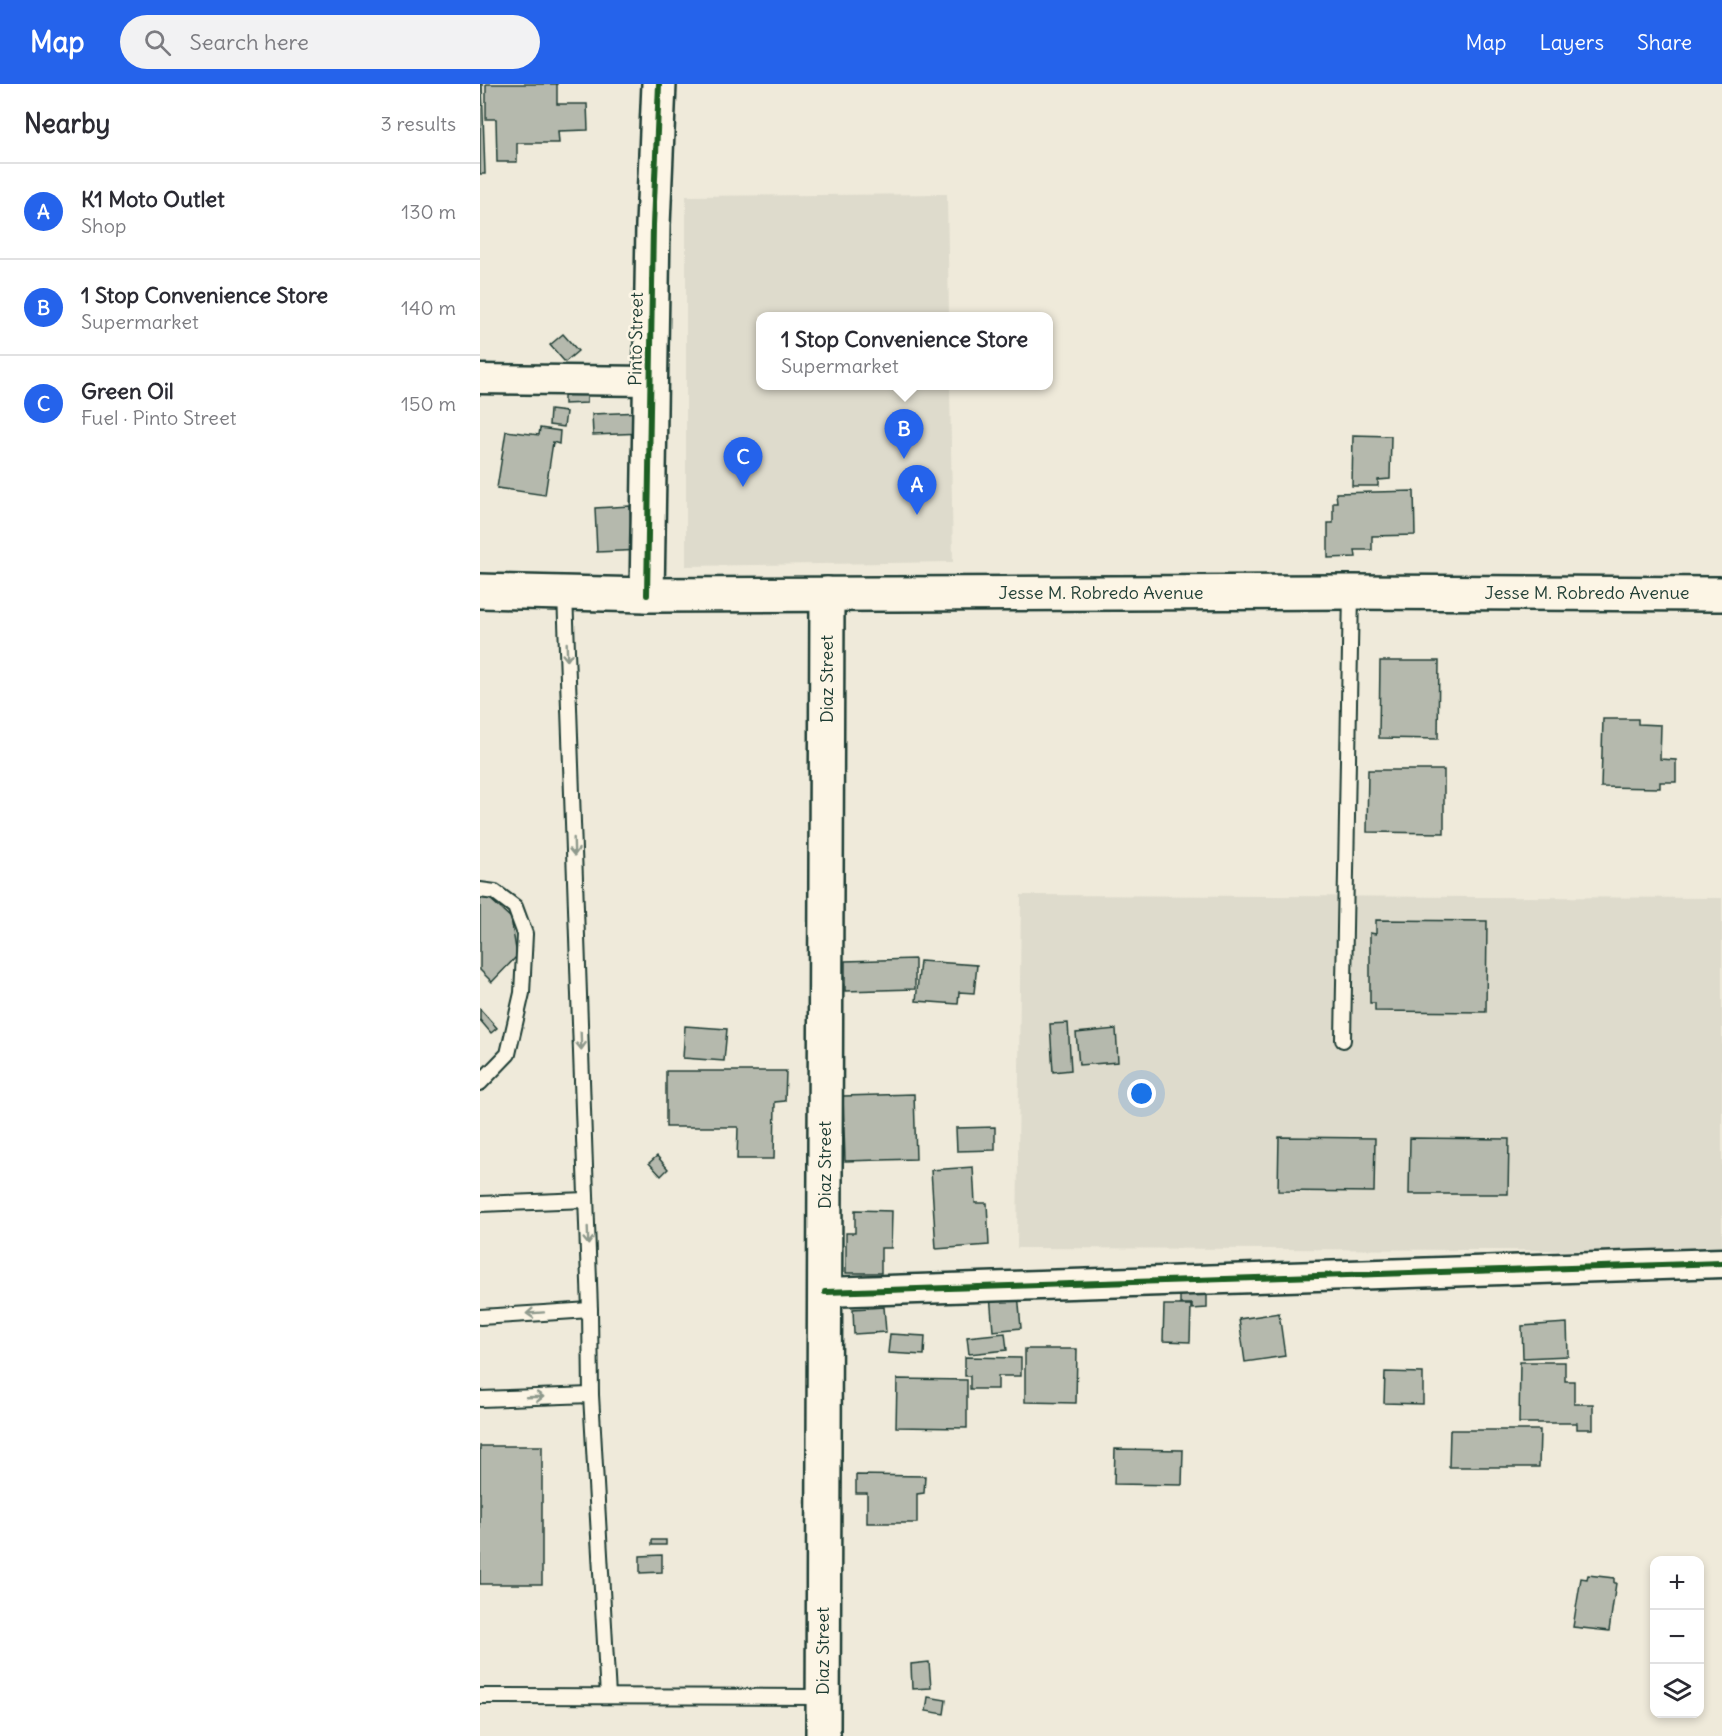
<!DOCTYPE html>
<html lang="en">
<head>
<meta charset="utf-8">
<style>
  body { margin:0; font-family:Delius,sans-serif; background:#f2f2f3; color:#2b2b33 }
  .controls { position:absolute; right:18px; bottom:18px; display:grid; overflow:hidden; border-radius:12px; box-shadow:0 3px 9px #0003 }
  .controls button { width:54px; height:54px; display:grid; place-items:center; padding:0; border:0; border-bottom:2px solid #e1e1e2; background:#fff; color:#2b2b33; font:30px sans-serif }
  .you { position:absolute; left:662px; top:1010px; width:21px; height:21px; margin:-15px; border:4px solid #fff; border-radius:50%; background:#1a73e8; box-shadow:0 0 0 9px #1a73e833 }
  .badge { display:grid; place-items:center; width:39px; height:39px; border-radius:50%; background:#2563eb; color:#fff; font-size:20px; font-weight:700 }
  .pin { position:absolute; translate:-50% -50px; filter:drop-shadow(0 2px 3px #0008) }
  .pin::after { content:''; position:absolute; top:32px; width:21px; height:18px; background:inherit; clip-path:polygon(0 0,100% 0,50% 100%) }
  .popup { position:absolute; left:276px; top:228px; width:297px; height:78px; box-sizing:border-box; display:grid; place-content:center; border-radius:12px; background:#fff; filter:drop-shadow(0 2px 4px #0005); font-size:20px; white-space:nowrap; color:#7c7c81 }
  .popup b { font-size:22px; color:#2b2b33 }
  .popup::after { content:''; position:absolute; left:50%; top:100%; margin-left:-12px; border:12px solid transparent; border-top-color:#fff }
  .list { margin:0; padding:0; list-style:none }
  h2 { display:flex; justify-content:space-between; align-items:center; height:78px; margin:0; padding:0 24px; font-size:26px }
  h2 small { font-size:20px; font-weight:400; color:#7c7c81 }
  .list li { display:grid; grid-template-columns:39px 1fr auto; gap:18px; align-items:center; box-sizing:border-box; height:96px; padding:0 24px; border-top:2px solid #e1e1e2 }
  .list b { display:block; font-size:22px; white-space:nowrap }
  .list p { margin:0; font-size:20px; white-space:nowrap; color:#7c7c81 }
  .list em { font-size:20px; font-style:normal; color:#7c7c81 }
  .icon { flex:none; width:33px; height:33px; fill:none; stroke:currentColor; stroke-width:2; stroke-linecap:round; stroke-linejoin:round }
  .map { position:relative; flex:none; width:1242px; height:1652px; overflow:hidden }
  header { display:flex; align-items:center; gap:36px; box-sizing:border-box; height:84px; padding:0 30px; background:#2563eb; color:#fff }
  header strong { font-size:28px }
  nav { display:flex; gap:33px; margin-inline-start:auto; font-size:21px }
  .search { width:420px; height:54px; background:#f2f2f3; display:flex; align-items:center; gap:15px; box-sizing:border-box; padding:0 21px; border-radius:33px; color:#7c7c81; font-size:22px }
  main { display:flex }
  aside { flex:1; background:#fff }
  .map>svg:first-child { display:block }
  .built { fill:#dedbcc }
  .building { fill:#b5b9ad; stroke:#1f3d34; stroke-width:1.5 }
  .lines { fill:none; stroke-linecap:round; stroke-linejoin:round }
  .lane-casing { stroke:#1f3d34; stroke-width:18 }
  .street-casing { stroke:#1f3d34; stroke-width:33 }
  .secondary-casing { stroke:#1f3d34; stroke-width:38 }
  .lane { stroke:#fcf5e5; stroke-width:14 }
  .street { stroke:#fcf5e5; stroke-width:28 }
  .secondary { stroke:#fcf5e5; stroke-width:33 }
  .cycleway-casing { stroke:#fcf5e5; stroke-width:10 }
  .cycleway { stroke:#1b5e20; stroke-width:6 }
  .oneway { stroke:#8e998c }
  .labels { text-anchor:middle; stroke-width:5; stroke-linejoin:round; paint-order:stroke }
  .street-label { font-size:18px; fill:#1f3d34; stroke:#fcf5e5 }
</style>
</head>
<body>
<header>
<strong>Map</strong>
<div class="search"><svg class="icon" aria-label="search" viewBox="0 0 24 24"><circle cx="10" cy="10" r="6"/><path d="M15 15l6 6"/></svg>Search here</div>
<nav><a>Map</a><a>Layers</a><a>Share</a></nav>
</header>
<main>
<aside>
<h2>Nearby<small>3 results</small></h2>
<ul class="list">
<li><span class="badge">A</span><div><b>K1 Moto Outlet</b><p>Shop</p></div><em>130 m</em></li>
<li><span class="badge">B</span><div><b>1 Stop Convenience Store</b><p>Supermarket</p></div><em>140 m</em></li>
<li><span class="badge">C</span><div><b>Green Oil</b><p>Fuel · Pinto Street</p></div><em>150 m</em></li>
</ul>
</aside>
<div class="map">
<svg width="1242" height="1652" viewBox="0 0 1242 1652">
  <rect width="100%" height="100%" fill="#efeada"/>
  <filter id="ink" filterUnits="userSpaceOnUse"><feTurbulence type="fractalNoise" baseFrequency=".0167" numOctaves="2"/><feDisplacementMap in="SourceGraphic" scale="12" xChannelSelector="R" yChannelSelector="G"/><feConvolveMatrix kernelMatrix="1 2 1 2 8 2 1 2 1" color-interpolation-filters="sRGB"/></filter>
  <g filter="url(#ink)">
    <g class="built">
      <path d="M 467,110 L 469,232 L 280,232 L 280,302 L 470,302 L 473,478 L 206,482 L 206,112 Z"/>
      <path d="M 541,811 L 1242,814 L 1242,1167 L 537,1164 Z"/>
    </g>
    <g class="building">
      <path d="M 0,0 L 2,0 L 5,90 L 0,90 Z"/>
      <path d="M 6,0 L 77,0 L 77,20 L 107,20 L 108,46 L 78,47 L 79,59 L 37,59 L 37,78 L 17,78 L 16,35 L 6,35 Z"/>
      <path d="M 83,250 L 98,267 L 85,278 L 70,261 Z"/>
      <path d="M 107,298 L 107,319 L 84,320 L 84,299 Z"/>
      <path d="M 70,326 L 86,328 L 84,343 L 69,341 Z"/>
      <path d="M 163,328 L 164,349 L 113,351 L 112,330 Z"/>
      <path d="M 60,344 L 80,347 L 79,360 L 73,358 L 65,411 L 17,404 L 26,347 L 59,351 Z"/>
      <path d="M 873,351 L 911,352 L 910,395 L 898,396 L 898,402 L 872,402 Z"/>
      <path d="M 934,407 L 935,451 L 892,452 L 892,466 L 875,466 L 876,473 L 848,474 L 848,439 L 853,439 L 853,418 L 857,418 L 856,409 Z"/>
      <path d="M 150,422 L 151,448 L 162,447 L 163,466 L 117,468 L 115,424 Z"/>
      <path d="M 900,577 L 959,577 L 958,655 L 899,654 Z"/>
      <path d="M 1123,635 L 1158,635 L 1158,640 L 1181,641 L 1180,675 L 1196,676 L 1196,698 L 1180,698 L 1180,704 L 1121,703 Z"/>
      <path d="M 888,686 L 964,686 L 964,749 L 887,748 Z"/>
      <path d="M 0,814 L 10,815 L 31,834 L 37,872 L 12,898 L 0,886 Z"/>
      <path d="M 896,836 L 1007,837 L 1006,928 L 895,927 L 895,919 L 890,919 L 890,849 L 896,850 Z"/>
      <path d="M 435,875 L 435,905 L 365,907 L 365,877 Z"/>
      <path d="M 440,877 L 497,881 L 494,909 L 479,908 L 478,920 L 436,917 Z"/>
      <path d="M 0,925 L 17,944 L 11,949 L 0,936 Z"/>
      <path d="M 588,939 L 591,986 L 573,988 L 570,940 Z"/>
      <path d="M 205,942 L 247,945 L 244,977 L 203,974 Z"/>
      <path d="M 636,945 L 638,978 L 599,981 L 596,949 Z"/>
      <path d="M 186,987 L 306,987 L 305,1017 L 295,1018 L 294,1075 L 257,1075 L 258,1043 L 186,1043 Z"/>
      <path d="M 434,1010 L 436,1075 L 365,1077 L 363,1012 Z"/>
      <path d="M 515,1043 L 515,1066 L 477,1067 L 476,1044 Z"/>
      <path d="M 799,1053 L 895,1054 L 894,1108 L 798,1107 Z"/>
      <path d="M 930,1054 L 1029,1055 L 1028,1110 L 929,1110 Z"/>
      <path d="M 177,1072 L 188,1085 L 181,1092 L 169,1079 Z"/>
      <path d="M 493,1083 L 495,1119 L 507,1119 L 509,1161 L 456,1165 L 451,1086 Z"/>
      <path d="M 375,1126 L 412,1127 L 411,1164 L 401,1164 L 401,1189 L 366,1189 L 366,1149 L 375,1149 Z"/>
      <path d="M 700,1204 L 727,1204 L 727,1224 L 712,1225 L 712,1220 L 700,1220 Z"/>
      <path d="M 538,1209 L 541,1244 L 513,1247 L 510,1211 Z"/>
      <path d="M 684,1221 L 711,1221 L 710,1258 L 683,1257 Z"/>
      <path d="M 404,1223 L 406,1248 L 374,1250 L 373,1225 Z"/>
      <path d="M 799,1229 L 805,1272 L 765,1278 L 759,1235 Z"/>
      <path d="M 1087,1239 L 1088,1272 L 1043,1274 L 1042,1242 Z"/>
      <path d="M 525,1249 L 527,1266 L 489,1270 L 487,1253 Z"/>
      <path d="M 410,1250 L 445,1252 L 444,1271 L 408,1269 Z"/>
      <path d="M 545,1265 L 597,1265 L 596,1319 L 545,1318 Z"/>
      <path d="M 485,1273 L 541,1274 L 541,1292 L 518,1292 L 518,1305 L 490,1305 L 490,1292 L 485,1292 Z"/>
      <path d="M 1040,1278 L 1085,1278 L 1085,1297 L 1094,1297 L 1094,1320 L 1113,1320 L 1113,1345 L 1097,1345 L 1097,1339 L 1039,1339 Z"/>
      <path d="M 905,1288 L 943,1289 L 943,1320 L 904,1319 Z"/>
      <path d="M 417,1295 L 487,1296 L 487,1344 L 416,1343 Z"/>
      <path d="M 970,1346 L 1060,1346 L 1059,1383 L 969,1383 Z"/>
      <rect x="0" y="1362" width="62" height="138"/>
      <path d="M 635,1365 L 703,1366 L 702,1401 L 634,1400 Z"/>
      <path d="M 376,1391 L 445,1392 L 444,1409 L 437,1410 L 437,1439 L 387,1439 L 387,1409 L 376,1409 Z"/>
      <rect x="172" y="1456" width="14" height="5"/>
      <path d="M 182,1471 L 182,1488 L 160,1489 L 160,1472 Z"/>
      <path d="M 1108,1491 L 1134,1494 L 1134,1499 L 1136,1499 L 1129,1547 L 1093,1543 L 1101,1494 L 1107,1495 Z"/>
      <path d="M 449,1578 L 451,1604 L 432,1605 L 431,1580 Z"/>
      <path d="M 448,1613 L 466,1616 L 464,1630 L 446,1627 Z"/>
    </g>
    <g class="lines">
      <g class="lane-casing">
        <g id="lane">
          <path d="M 85,509 L 110,1226 L 111,1311 L 128,1612"/>
          <path d="M 0,806 L 15,808 L 35,823 L 45,850 L 42,909 L 28,970 L 0,999"/>
          <path d="M 863,956 L 871,508"/>
          <path d="M 0,1120 L 106,1116"/>
          <path d="M 0,1233 L 110,1226"/>
          <path d="M 0,1315 L 111,1311"/>
          <path d="M 0,1612 L 343,1613"/>
        </g>
      </g>
      <g class="street-casing">
        <g id="street">
          <path d="M 0,295 L 170,297"/>
          <path d="M 345,1208 L 1242,1179"/>
        </g>
      </g>
      <g class="secondary-casing">
        <g id="secondary">
          <path d="M 0,507 L 167,511 L 871,508 L 1242,510"/>
          <path d="M 167,511 L 173,141 L 179,0"/>
          <path d="M 343,1652 L 347,510"/>
        </g>
      </g>
      <use href="#lane" class="lane"/>
      <use href="#street" class="street"/>
      <use href="#secondary" class="secondary"/>
      <g class="cycleway-casing">
        <g id="cycleway">
          <path d="M 167,511 L 173,141 L 179,0"/>
          <path d="M 345,1208 L 1242,1179"/>
        </g>
      </g>
      <use href="#cycleway" class="cycleway"/>
    </g>
    <defs><path id="oneway-shaft" d="M-6 0H5M1.5-3L5.5 0L1.5 3" fill="none" stroke-width="1.6" stroke-linecap="round" stroke-linejoin="round" transform="scale(1.5)"/></defs>
    <g class="oneway">
      <use href="#oneway-shaft" transform="translate(87 568) rotate(88)"/>
      <use href="#oneway-shaft" transform="translate(94 763) rotate(88)"/>
      <use href="#oneway-shaft" transform="translate(101 957) rotate(88)"/>
      <use href="#oneway-shaft" transform="translate(108 1152) rotate(88)"/>
      <use href="#oneway-shaft" transform="translate(55 1229) rotate(176)"/>
      <use href="#oneway-shaft" transform="translate(55 1313) rotate(-2)"/>
    </g>
  </g>
  <g class="labels">
    <g class="street-label">
      <text transform="translate(156 255) rotate(-89)" y="6">Pinto Street</text>
      <text x="621" y="515">Jesse M. Robredo Avenue</text>
      <text x="1107" y="515">Jesse M. Robredo Avenue</text>
      <text transform="translate(347 595) rotate(-90)" y="6">Diaz Street</text>
      <text transform="translate(345 1081) rotate(-90)" y="6">Diaz Street</text>
      <text transform="translate(343 1567) rotate(-90)" y="6">Diaz Street</text>
    </g>
  </g>
</svg>
<div class="controls">
<button>+</button>
<button>−</button>
<button><svg class="icon" aria-label="layers" viewBox="0 0 24 24"><path d="M12 4l9 5-9 5-9-5zM3 14l9 5 9-5"/></svg></button>
</div>
<div class="you"></div>
<div class="pin badge" style="left:437px;top:431px">A</div>
<div class="pin badge" style="left:424px;top:375px">B</div>
<div class="popup"><b>1 Stop Convenience Store</b>Supermarket</div>
<div class="pin badge" style="left:263px;top:403px">C</div>
</div>
</main>
</body>
</html>
